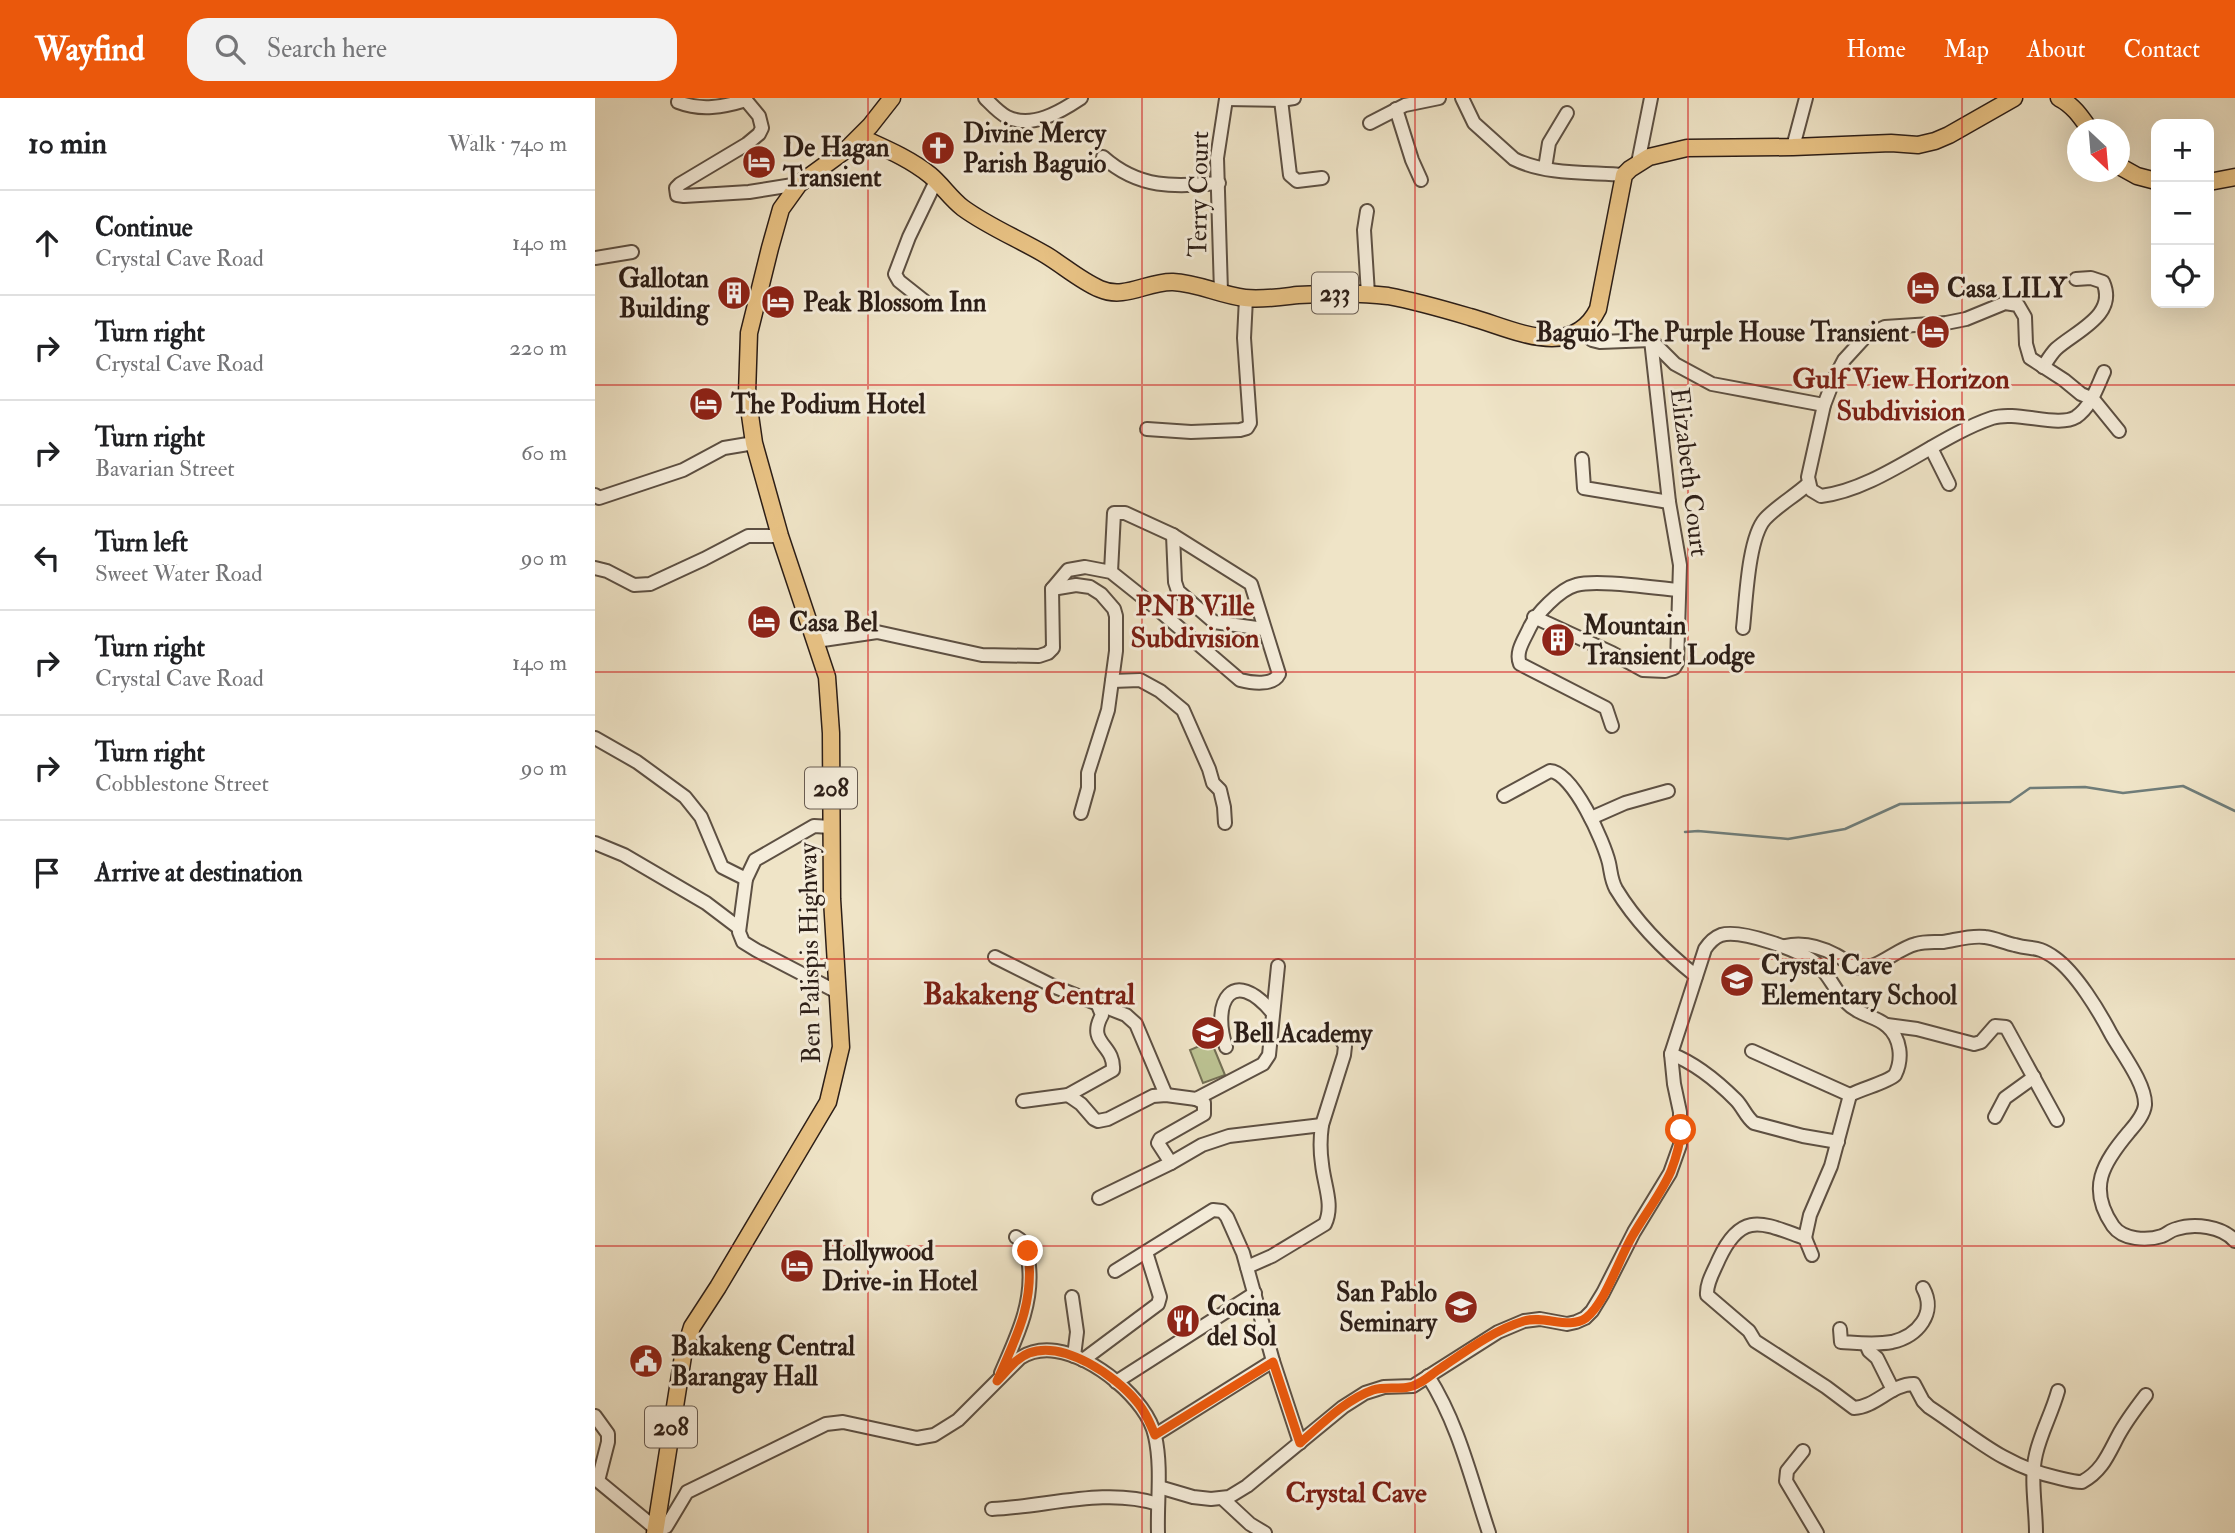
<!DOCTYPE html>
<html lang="en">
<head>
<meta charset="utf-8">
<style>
  body { margin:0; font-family:"IM FELL Double Pica",serif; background:#f2f2f2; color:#202124 }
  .controls { position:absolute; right:21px; top:21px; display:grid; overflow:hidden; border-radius:14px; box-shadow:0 7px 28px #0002 }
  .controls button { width:63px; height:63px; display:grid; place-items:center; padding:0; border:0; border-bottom:2px solid #e0e0e0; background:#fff; color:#202124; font:35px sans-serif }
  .compass { position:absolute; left:1472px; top:21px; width:63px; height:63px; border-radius:50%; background:#fff; box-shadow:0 7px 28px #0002; rotate:154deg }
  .stop { position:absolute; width:21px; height:21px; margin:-16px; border:5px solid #ea580c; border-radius:50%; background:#fff }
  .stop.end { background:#ea580c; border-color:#fff; box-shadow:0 2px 7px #0008 }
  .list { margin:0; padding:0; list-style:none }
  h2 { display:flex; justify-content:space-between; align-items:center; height:91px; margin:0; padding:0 28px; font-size:30px }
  h2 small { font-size:23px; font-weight:400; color:#757577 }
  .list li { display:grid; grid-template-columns:46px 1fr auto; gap:21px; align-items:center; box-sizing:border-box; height:105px; padding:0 28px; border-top:2px solid #e0e0e0 }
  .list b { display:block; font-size:26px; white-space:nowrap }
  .list p { margin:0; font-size:23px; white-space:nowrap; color:#757577 }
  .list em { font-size:23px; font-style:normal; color:#757577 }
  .icon { flex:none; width:38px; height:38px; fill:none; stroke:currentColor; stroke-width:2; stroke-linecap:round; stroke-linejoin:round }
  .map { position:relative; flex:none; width:1640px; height:1435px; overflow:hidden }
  header { display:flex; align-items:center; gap:42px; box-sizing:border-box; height:98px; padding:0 35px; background:#ea580c; color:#fff }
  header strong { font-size:33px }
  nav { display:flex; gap:38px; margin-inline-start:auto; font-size:24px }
  .search { width:490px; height:63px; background:#f2f2f2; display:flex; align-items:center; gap:18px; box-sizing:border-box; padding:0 24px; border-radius:21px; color:#757577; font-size:26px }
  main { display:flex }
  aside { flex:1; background:#fff }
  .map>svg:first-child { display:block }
  .garden { fill:#bcc393; stroke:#747055; stroke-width:2 }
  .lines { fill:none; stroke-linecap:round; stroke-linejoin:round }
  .stream { stroke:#6f7d7a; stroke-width:2.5 }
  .minor-casing { stroke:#5d5043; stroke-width:16 }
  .major-casing { stroke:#2c1e17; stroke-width:19 }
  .minor { stroke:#f5eddb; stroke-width:12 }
  .major { stroke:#e8c284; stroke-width:16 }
  .route { stroke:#ea580c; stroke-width:9 }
  .grid { fill:none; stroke:#d62828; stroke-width:2; stroke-opacity:0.55 }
  .labels { text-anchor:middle; stroke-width:6; stroke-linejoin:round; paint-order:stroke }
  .shield { fill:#f5eddb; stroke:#685c52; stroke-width:2 }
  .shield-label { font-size:24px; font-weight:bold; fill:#2c1e17 }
  .poi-label { font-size:26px; font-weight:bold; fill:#2c1e17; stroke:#f5eddb; text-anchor:start }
  .street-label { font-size:26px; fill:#2c1e17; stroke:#f5eddb }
  .neighbourhood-label { font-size:28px; font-weight:bold; fill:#7a1f14; stroke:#f5eddb }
  .quarter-label { font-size:30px; font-weight:bold; fill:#7a1f14; stroke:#f5eddb }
</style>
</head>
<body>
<header>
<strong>Wayfind</strong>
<div class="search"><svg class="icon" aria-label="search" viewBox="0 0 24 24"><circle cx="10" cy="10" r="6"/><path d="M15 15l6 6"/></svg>Search here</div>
<nav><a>Home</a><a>Map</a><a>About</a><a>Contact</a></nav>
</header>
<main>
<aside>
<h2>10 min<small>Walk · 740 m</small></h2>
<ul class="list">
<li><svg class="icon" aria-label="ahead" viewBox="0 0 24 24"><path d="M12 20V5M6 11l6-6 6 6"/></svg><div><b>Continue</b><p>Crystal Cave Road</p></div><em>140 m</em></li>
<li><svg class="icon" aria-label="right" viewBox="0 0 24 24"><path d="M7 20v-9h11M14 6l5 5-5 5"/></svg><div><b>Turn right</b><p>Crystal Cave Road</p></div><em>220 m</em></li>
<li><svg class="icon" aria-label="right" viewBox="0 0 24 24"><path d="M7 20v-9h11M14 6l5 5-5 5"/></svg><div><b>Turn right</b><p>Bavarian Street</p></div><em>60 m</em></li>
<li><svg class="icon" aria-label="left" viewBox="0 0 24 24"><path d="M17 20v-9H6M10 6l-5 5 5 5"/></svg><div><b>Turn left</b><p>Sweet Water Road</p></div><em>90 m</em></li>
<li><svg class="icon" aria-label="right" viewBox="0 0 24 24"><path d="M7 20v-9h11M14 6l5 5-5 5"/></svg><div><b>Turn right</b><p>Crystal Cave Road</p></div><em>140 m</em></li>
<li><svg class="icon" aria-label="right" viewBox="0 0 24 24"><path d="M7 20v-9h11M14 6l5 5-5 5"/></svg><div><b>Turn right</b><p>Cobblestone Street</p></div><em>90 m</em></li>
<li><svg class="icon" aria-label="arrive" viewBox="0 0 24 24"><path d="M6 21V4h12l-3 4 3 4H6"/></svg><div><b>Arrive at destination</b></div></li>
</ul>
</aside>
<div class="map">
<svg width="1640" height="1435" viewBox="0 0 1640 1435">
  <rect width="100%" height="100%" fill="#efe4c7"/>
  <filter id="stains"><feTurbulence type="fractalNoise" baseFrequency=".00286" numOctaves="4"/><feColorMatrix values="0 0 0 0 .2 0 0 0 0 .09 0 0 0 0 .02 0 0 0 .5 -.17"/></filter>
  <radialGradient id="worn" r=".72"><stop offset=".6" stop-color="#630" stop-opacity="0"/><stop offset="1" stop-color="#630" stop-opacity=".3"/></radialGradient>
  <path class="garden" d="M 616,943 L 630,977 L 608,985 L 595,952 Z"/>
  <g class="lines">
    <path class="stream" d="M 1090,734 L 1103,733 L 1193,741 L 1250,731 L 1305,706 L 1415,704 L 1435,690 L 1490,689 L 1528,695 L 1588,688 L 1640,713"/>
    <g class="minor-casing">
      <g id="minor">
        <path d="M 149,0 L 164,18 L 167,30 L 164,36 L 152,46 L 85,86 L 81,90 L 82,97 L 89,98 L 154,94 L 204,86"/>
        <path d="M 390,0 C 397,7 403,14 412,19 C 437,31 465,14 486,0"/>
        <path d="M 867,0 L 879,25 L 919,61 C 951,77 994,74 1029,77"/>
        <path d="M 631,1 L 686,2 L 699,0"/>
        <path d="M 686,2 L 695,77 L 702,83 L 727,80"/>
        <path d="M 83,4 C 106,13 128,9 151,2"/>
        <path d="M 801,11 L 817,62 L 826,82"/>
        <path d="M 775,25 L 810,7 L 844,0"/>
        <path d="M 1198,49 L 1211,0"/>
        <path d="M 508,59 C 544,91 579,89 624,85"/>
        <path d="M 1043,65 L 1056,0"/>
        <path d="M 950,70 L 954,45 L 972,15"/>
        <path d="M 772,113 L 769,132 L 773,196"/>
        <path d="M 0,160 L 37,154"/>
        <path d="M 626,194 L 622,60 L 631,1"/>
        <path d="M 333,206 L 304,183 L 300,176 L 314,139 L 341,83"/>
        <path d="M 990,231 L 997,242 L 1005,244 L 1056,242 L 1080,266 L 1117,286 L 1229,307"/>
        <path d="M 1448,269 C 1452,263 1456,256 1461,251 C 1481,233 1523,217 1508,184 L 1496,180 L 1481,181"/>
        <path d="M 1509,274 C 1502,289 1496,309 1481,319 C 1463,330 1421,312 1397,320 C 1341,339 1284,391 1226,398 L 1216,392 L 1213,379 L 1229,307 L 1239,281 L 1249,262 L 1271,238 L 1290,229 L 1351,225 L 1371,221 L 1410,205 L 1423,207 L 1430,219 L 1431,246 L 1435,260 L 1469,282 L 1486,296 L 1498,301 L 1524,333"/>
        <path d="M 552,331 L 596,334 L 645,332 L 652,330 L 655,325 L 649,240 L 651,200"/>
        <path d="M 1336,350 L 1354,386"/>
        <path d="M 987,361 L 989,390 L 1074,404"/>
        <path d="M 0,397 L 4,400 L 88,372 L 129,350 L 159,345"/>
        <path d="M 578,437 L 580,484 L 583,493 L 619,524 L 669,531"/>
        <path d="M 0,470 L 12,473 L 39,487 L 55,486 L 109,461 L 153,438 L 185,438"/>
        <path d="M 457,491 L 481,487 L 495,489 L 506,496 L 519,511 L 521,518 L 521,553 L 513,612 L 493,675 L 493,690 L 486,715"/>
        <path d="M 939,519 L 1017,555 L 1048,572 L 1070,573 L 1079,570 L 1082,565 L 1085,467 L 1074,404 L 1056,242"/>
        <path d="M 1148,530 C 1151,504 1153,440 1170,421 C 1182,408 1200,398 1213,386"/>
        <path d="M 221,543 L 282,534 L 387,557 L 444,558 L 453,555 L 458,550 L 457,491 L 473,472 L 490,469 L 516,474 L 560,509 L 645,582 C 657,585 678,588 684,576 L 656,486 L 578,437 L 530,415 L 519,415 L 516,474"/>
        <path d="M 517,583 L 545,582 L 565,593 L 588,612 L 614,671 L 618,685 L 625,692 L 629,709 L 630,725"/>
        <path d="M 1017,628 L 1011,610 L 925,566 C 920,554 929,542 934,531 C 940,517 965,491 981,487 C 1002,481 1059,490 1084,492"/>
        <path d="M 0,640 L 42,664 L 90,699 L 106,719 L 127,769 L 151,781"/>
        <path d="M 909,698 L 955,673 C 978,674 1009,744 1014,765 C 1016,774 1016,782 1021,791 C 1041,824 1071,854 1101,878"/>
        <path d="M 996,720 L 1030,705 L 1073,693"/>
        <path d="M 236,729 L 219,728 L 160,762 L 151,781 L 144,834 L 148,844 L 161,852 L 244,895"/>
        <path d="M 0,745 L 29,757 L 111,805 L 144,830"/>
        <path d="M 1190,848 C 1207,844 1226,849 1241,857 C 1251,862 1258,871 1269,870 C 1284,869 1304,850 1321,846 C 1330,843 1339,844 1348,844 C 1361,842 1376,837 1390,839 C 1400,840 1410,845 1420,847 C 1438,852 1442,847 1460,860 C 1481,875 1504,913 1516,936 C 1526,954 1551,986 1550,1007 C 1549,1017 1540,1027 1534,1034 C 1508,1065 1492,1090 1518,1128 C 1528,1142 1552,1143 1567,1138 C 1572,1136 1576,1132 1581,1131 C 1599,1125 1627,1128 1640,1143"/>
        <path d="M 400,859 L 460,889 L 531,917 L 541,926 L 571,997"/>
        <path d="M 1292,927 L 1322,931 L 1379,946 L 1386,944 L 1400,928 L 1411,929 L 1462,1022"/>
        <path d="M 631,949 C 616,903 638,868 677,914"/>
        <path d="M 1157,953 L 1255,997"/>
        <path d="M 1076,956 C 1100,965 1123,984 1141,1002 C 1148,1009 1151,1019 1159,1025 L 1208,1038 L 1243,1044"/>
        <path d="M 473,997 L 486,1006 L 499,1021 L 503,1023 L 513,1021 L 558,998 L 571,997 L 601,1001 L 668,966 L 674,957 L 683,868"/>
        <path d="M 601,1001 L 609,1005 L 609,1016 L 565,1041 L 563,1045 L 576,1065 L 607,1047 L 634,1038 L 727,1027 C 725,1041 725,1053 727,1066 C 729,1087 739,1107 730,1126 L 677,1158 L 652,1169"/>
        <path d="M 428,1003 L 473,997 L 518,972 C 520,946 491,946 507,917 L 503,907"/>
        <path d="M 1400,1019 L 1410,1000 L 1439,979"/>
        <path d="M 727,1027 L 749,957 L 750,948 L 744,938"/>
        <path d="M 504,1100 L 576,1065"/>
        <path d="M 1210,1140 L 1215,1117 L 1236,1068 L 1255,997"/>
        <path d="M 1217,1157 L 1210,1140 C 1169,1126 1147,1111 1124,1161 C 1119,1173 1111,1185 1112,1197 L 1154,1233 L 1160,1243 L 1231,1289 L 1259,1310 C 1281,1309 1296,1286 1319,1286 L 1328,1303 L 1334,1309 C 1377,1337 1407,1367 1460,1379 C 1469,1381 1477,1384 1487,1384 C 1507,1373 1513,1357 1523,1338 C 1531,1323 1541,1310 1551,1297"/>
        <path d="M 520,1173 L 618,1112 L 627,1113 L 632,1119 L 648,1155 L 678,1263 L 705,1345"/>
        <path d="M 477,1199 L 482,1234 L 479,1258"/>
        <path d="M 1245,1231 L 1246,1244 C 1263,1245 1280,1247 1297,1244 C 1323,1238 1342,1215 1328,1190"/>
        <path d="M 1271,1246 L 1274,1253 L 1282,1260 L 1298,1292"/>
        <path d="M 488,1262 L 563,1206 L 565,1199 L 551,1154"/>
        <path d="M 406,1275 C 421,1240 438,1207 434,1168 C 433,1155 432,1145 421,1139"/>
        <path d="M 833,1278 C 864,1327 876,1381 894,1435"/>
        <path d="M 521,1284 L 660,1195"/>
        <path d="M 0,1318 L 13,1336 L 13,1344 L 3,1383 L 60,1430 L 71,1429 L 92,1394 L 231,1326 L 248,1324 L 322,1340 L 339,1337 L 363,1322 L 425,1260 C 436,1253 448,1251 461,1253 C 498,1258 552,1301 560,1338 C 567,1369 562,1403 563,1435"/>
        <path d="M 560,1337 L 678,1263"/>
        <path d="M 1208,1353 L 1192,1373 L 1191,1383 L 1222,1435"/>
        <path d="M 564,1389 L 598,1399 L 616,1401 L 634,1399 L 652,1388 L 748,1309 L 770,1295 L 789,1289 L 818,1288 L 903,1234 L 929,1223 L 945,1221 L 972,1226 L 981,1224 L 990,1220 L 997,1213 L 1008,1195 L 1039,1134 L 1075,1075 L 1085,1047 L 1085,1014 L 1079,986 L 1076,956 L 1110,851 C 1114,845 1118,840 1126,837 C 1146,831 1205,852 1222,866 C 1234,876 1240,893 1251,904 C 1264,918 1282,918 1292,928 C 1306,940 1308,961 1300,977 C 1291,985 1268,990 1255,997"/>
        <path d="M 627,1400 L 655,1426 L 670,1435"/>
        <path d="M 397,1411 C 451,1409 510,1389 563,1406"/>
        <path d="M 1441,1435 C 1441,1409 1435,1381 1441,1356 C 1446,1334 1457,1315 1463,1293"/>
      </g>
    </g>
    <g class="major-casing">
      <g id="major">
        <path d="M 1464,0 C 1478,7 1486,19 1495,32"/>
        <path d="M 265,39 C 289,50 314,60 335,77 C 347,87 356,101 368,110 C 394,129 424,141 451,157 C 469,168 486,183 505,191 C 530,202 553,183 578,184 C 603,185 625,197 650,200 C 667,202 686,199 703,197 C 733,195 763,194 793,198 C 820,203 848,211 875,219 C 916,230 977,264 1003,211 L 1029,77 L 1035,71 L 1054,59 L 1092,50 L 1198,49 L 1296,45 L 1323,47 L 1340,43 L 1354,37 L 1419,0"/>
        <path d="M 1524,68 L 1542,78 L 1561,83"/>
        <path d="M 1614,84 L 1640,79"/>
        <path d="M 60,1435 L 88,1258 L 97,1229 L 123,1189 L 233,1004 L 246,949 L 237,801 L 236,635 L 232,579 L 185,438 L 159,345 L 152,296 L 154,235 L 175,150 L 186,111 L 204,86 L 252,51 L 275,28 L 297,0"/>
      </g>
    </g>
    <use href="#minor" class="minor"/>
    <use href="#major" class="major"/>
  </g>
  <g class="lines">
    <path class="route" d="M 433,1153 C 440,1204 422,1238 402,1283 C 412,1273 421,1260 434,1255 C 469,1242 521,1278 542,1304 C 550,1313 555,1325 560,1337 L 678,1264 L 705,1345 C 727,1326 750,1302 778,1292 C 793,1287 810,1294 824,1285 C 832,1281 838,1275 846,1270 C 871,1253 899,1232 929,1223 C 950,1217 974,1232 991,1220 C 1011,1204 1024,1160 1038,1137 C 1050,1116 1066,1096 1076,1073 C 1081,1060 1085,1047 1086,1032"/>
  </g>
  <path class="grid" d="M 273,0 L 273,1435M 547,0 L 547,1435M 820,0 L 820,1435M 1093,0 L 1093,1435M 1367,0 L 1367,1435M 0,287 L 1640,287M 0,574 L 1640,574M 0,861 L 1640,861M 0,1148 L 1640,1148"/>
  <defs>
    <g id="church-disc" transform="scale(1.75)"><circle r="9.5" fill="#8f2418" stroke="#f5eddb"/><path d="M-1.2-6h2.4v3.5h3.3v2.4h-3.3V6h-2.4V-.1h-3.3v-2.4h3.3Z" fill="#fff"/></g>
    <g id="hotel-disc" transform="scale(1.75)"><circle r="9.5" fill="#8f2418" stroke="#f5eddb"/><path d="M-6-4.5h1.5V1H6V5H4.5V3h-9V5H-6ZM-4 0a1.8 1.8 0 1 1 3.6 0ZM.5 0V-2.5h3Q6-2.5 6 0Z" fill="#fff"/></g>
    <g id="building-disc" transform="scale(1.75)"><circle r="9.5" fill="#8f2418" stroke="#f5eddb"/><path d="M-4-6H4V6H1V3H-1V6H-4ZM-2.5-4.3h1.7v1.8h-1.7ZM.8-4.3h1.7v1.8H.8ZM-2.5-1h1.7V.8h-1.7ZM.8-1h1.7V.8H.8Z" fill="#fff"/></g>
    <g id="school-disc" transform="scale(1.75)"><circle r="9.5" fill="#8f2418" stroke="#f5eddb"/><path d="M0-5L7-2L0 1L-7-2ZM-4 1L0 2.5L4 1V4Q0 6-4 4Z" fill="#fff"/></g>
    <g id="restaurant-disc" transform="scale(1.75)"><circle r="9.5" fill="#8f2418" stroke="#f5eddb"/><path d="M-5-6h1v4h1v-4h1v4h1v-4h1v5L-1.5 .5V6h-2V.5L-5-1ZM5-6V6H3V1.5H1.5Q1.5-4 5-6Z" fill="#fff"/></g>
    <g id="civic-disc" transform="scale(1.75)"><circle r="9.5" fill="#8f2418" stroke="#f5eddb"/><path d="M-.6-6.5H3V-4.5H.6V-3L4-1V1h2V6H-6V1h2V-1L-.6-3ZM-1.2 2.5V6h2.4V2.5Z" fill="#fff"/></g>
  </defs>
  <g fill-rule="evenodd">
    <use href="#church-disc" x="343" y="50"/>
    <use href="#hotel-disc" x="164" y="64"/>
    <use href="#hotel-disc" x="1328" y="190"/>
    <use href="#building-disc" x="139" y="195"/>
    <use href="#hotel-disc" x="183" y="204"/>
    <use href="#hotel-disc" x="1338" y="234"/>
    <use href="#hotel-disc" x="111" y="306"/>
    <use href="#hotel-disc" x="169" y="524"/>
    <use href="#building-disc" x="963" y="542"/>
    <use href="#school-disc" x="1142" y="882"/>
    <use href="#school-disc" x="613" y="935"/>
    <use href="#hotel-disc" x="202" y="1168"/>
    <use href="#school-disc" x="866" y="1209"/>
    <use href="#restaurant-disc" x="588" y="1223"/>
    <use href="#civic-disc" x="51" y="1263"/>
  </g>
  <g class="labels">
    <g class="shield">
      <rect x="717" y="174.5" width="46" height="41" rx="5"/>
      <rect x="210" y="669.5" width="52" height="41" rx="5"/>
      <rect x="50" y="1308.5" width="52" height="41" rx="5"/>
    </g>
    <g class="shield-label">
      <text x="740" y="203">233</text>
      <text x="236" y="698">208</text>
      <text x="76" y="1337">208</text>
    </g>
    <g class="poi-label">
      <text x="368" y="44">Divine Mercy<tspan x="368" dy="30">Parish Baguio</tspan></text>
      <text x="188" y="58">De Hagan<tspan x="188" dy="30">Transient</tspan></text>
      <text x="114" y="189" text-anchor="end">Gallotan<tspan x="114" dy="30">Building</tspan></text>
      <text x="1352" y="199">Casa LILY</text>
      <text x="208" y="213">Peak Blossom Inn</text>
      <text x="1314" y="243" text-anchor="end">Baguio The Purple House Transient</text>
      <text x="136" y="315">The Podium Hotel</text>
      <text x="194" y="533">Casa Bel</text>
      <text x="988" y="536">Mountain<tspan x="988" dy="30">Transient Lodge</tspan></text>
      <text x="1166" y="876">Crystal Cave<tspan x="1166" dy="30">Elementary School</tspan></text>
      <text x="638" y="944">Bell Academy</text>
      <text x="227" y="1162">Hollywood<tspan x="227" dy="30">Drive-in Hotel</tspan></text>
      <text x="842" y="1203" text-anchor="end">San Pablo<tspan x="842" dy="30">Seminary</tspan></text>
      <text x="612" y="1217">Cocina<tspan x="612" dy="30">del Sol</tspan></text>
      <text x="76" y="1257">Bakakeng Central<tspan x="76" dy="30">Barangay Hall</tspan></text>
    </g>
    <g class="street-label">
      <text transform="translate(603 96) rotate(-89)" y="9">Terry Court</text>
      <text transform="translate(1095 374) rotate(83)" y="9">Elizabeth Court</text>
      <text transform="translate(214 855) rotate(-91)" y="9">Ben Palispis Highway</text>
    </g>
    <g class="neighbourhood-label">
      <text x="1306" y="290">Gulf View Horizon<tspan x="1306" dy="32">Subdivision</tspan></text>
      <text x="600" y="517">PNB Ville<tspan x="600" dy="32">Subdivision</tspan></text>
      <text x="761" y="1404">Crystal Cave</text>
    </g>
    <g class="quarter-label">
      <text x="434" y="906">Bakakeng Central</text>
    </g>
  </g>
  <rect width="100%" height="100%" filter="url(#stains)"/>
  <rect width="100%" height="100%" fill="url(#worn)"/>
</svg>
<div class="controls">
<button>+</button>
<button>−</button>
<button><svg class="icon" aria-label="locate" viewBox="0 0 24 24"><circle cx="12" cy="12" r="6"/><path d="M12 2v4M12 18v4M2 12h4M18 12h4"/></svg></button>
</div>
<svg class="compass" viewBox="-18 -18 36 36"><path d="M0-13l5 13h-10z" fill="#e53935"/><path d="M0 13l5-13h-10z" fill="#757577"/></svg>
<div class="stop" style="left:1086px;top:1032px"></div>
<div class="stop end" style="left:433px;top:1153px"></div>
</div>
</main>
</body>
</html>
